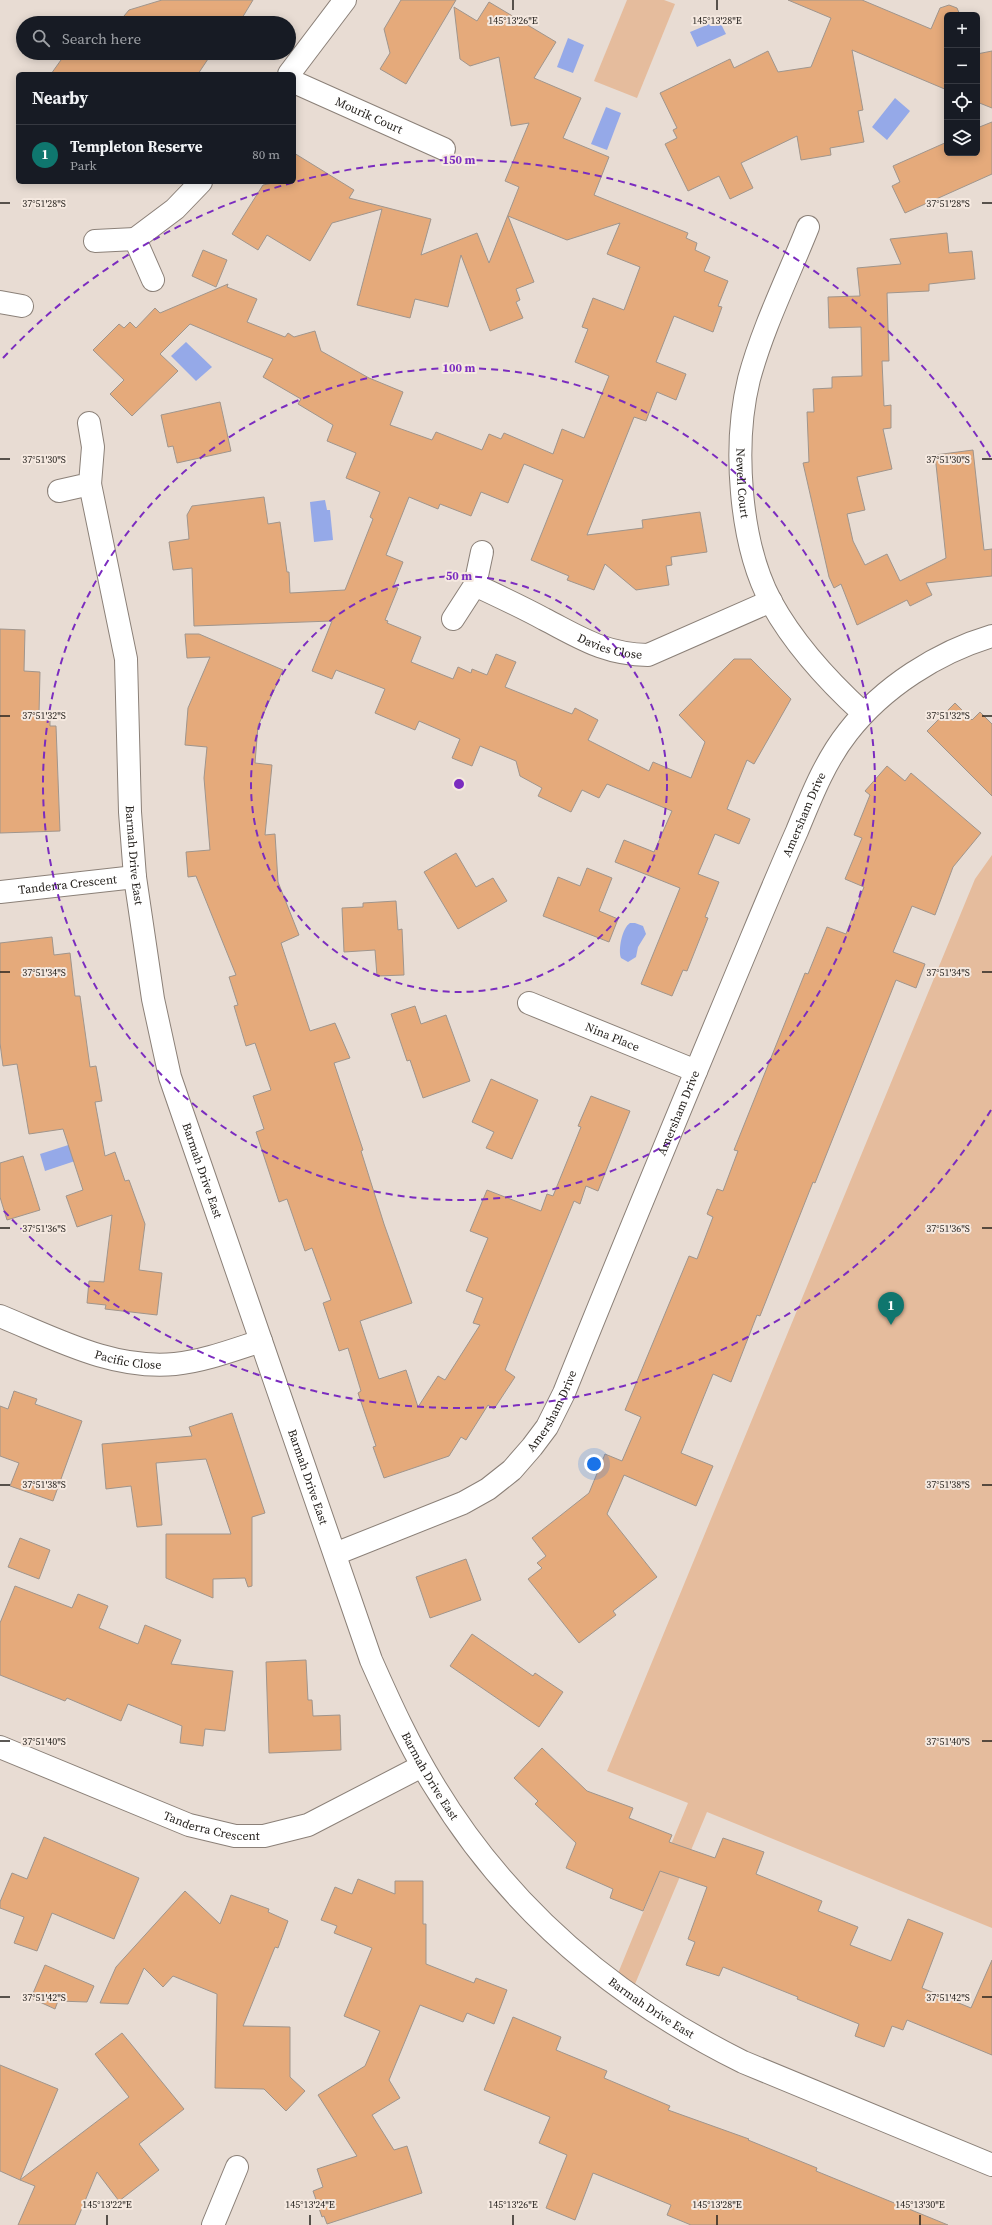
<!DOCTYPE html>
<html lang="en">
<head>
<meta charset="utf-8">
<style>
  body { margin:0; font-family:"Source Serif 4",serif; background:#20242c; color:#f1f3f6 }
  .controls { position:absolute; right:12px; top:12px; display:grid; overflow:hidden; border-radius:6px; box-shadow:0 2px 10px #0003 }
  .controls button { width:36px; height:36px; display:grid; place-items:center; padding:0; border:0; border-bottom:1px solid #363941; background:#171b24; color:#f1f3f6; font:20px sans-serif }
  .you { position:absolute; left:594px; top:1464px; width:14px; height:14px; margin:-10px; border:3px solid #fff; border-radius:50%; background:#1a73e8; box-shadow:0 0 0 6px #1a73e833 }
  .badge { display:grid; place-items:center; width:26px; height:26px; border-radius:50%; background:#0f766e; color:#fff; font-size:13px; font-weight:700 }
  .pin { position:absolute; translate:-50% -33px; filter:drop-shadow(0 1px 2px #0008) }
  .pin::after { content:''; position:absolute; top:21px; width:14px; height:12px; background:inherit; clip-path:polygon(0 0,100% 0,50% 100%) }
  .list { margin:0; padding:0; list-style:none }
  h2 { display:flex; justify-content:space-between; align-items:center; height:52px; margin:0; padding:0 16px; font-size:17px }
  h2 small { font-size:13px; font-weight:400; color:#9ea1a6 }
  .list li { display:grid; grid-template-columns:26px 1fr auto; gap:12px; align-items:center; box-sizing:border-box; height:60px; padding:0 16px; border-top:1px solid #363941 }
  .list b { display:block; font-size:15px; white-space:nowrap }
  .list p { margin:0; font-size:13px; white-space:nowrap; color:#9ea1a6 }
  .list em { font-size:13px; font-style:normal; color:#9ea1a6 }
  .icon { flex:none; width:22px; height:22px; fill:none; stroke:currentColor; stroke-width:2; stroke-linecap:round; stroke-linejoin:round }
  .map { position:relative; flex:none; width:992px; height:2225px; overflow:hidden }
  .search { position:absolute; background:#171b24; box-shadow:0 2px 10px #0003; left:16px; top:16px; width:280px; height:44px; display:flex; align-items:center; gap:10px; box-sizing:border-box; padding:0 14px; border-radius:22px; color:#9ea1a6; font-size:15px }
  .panel { position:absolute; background:#171b24; box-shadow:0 2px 10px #0003; left:16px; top:72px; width:280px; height:112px; border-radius:6px }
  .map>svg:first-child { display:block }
  .green { fill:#e5bc9d }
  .water { fill:#95a9e8 }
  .building { fill:#e5aa7b; stroke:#a0958c }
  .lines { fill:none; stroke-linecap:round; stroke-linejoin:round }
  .minor-casing { stroke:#8b8078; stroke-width:24 }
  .minor { stroke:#fff; stroke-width:22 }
  .ticks { fill:none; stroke:#27231f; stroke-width:1.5 }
  .ring { fill:none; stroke:#7b2cbf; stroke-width:2; stroke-dasharray:7 5 }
  .labels { text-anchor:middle; stroke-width:4; stroke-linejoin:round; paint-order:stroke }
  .street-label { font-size:12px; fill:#27231f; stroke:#f5e9e0 }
  .ticks-label { font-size:10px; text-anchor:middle; fill:#27231f; stroke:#f5e9e0; stroke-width:4; stroke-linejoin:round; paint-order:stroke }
  .centre { fill:#7b2cbf; stroke:#f5e9e0; stroke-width:2 }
  .ring-label { font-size:12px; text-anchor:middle; font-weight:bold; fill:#7b2cbf; stroke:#f5e9e0; stroke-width:4; stroke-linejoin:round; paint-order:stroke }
</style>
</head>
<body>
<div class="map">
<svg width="992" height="2225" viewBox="0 0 992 2225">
  <rect width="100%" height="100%" fill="#e8dcd3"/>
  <g class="green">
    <path d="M 627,0 L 664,0 L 675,4 L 637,98 L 594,81 Z"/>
    <path d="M 992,855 L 992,1928 L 707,1812 L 630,1996 L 614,1983 L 688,1803 L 607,1771 L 975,879 Z"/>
  </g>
  <g class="water">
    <path d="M 719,20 L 726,34 L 697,47 L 690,32 Z"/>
    <path d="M 568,38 L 584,45 L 573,73 L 557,67 Z"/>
    <path d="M 895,98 L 910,111 L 887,140 L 872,127 Z"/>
    <path d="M 606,107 L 621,113 L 607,150 L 591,144 Z"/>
    <path d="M 186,342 L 212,367 L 196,381 L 171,356 Z"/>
    <path d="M 325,500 L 327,510 L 330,510 L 333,540 L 314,542 L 310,502 Z"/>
    <path d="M 630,923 L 635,923 L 643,926 L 646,934 L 638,947 L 636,957 L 628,962 L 621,958 C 618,950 622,928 630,923 Z"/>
    <path d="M 81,1141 L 87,1157 L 45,1171 L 40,1154 Z"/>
  </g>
  <g class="building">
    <path d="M 162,0 L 253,0 L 239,23 L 123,23 L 124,16 L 129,10 Z"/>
    <path d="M 401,0 L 456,0 L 406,84 L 380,69 L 390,53 L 384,29 Z"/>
    <path d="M 788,0 L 862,0 L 931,29 L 940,8 L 949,5 L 957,8 L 960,15 L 947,15 L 947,90 L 852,50 L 863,110 L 858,111 L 864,142 L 830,148 L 831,155 L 801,160 L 797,136 L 741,163 L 753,188 L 730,199 L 719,176 L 688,191 L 665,144 L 677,138 L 673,130 L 677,128 L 660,93 L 730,59 L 734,68 L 768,51 L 778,72 L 811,67 L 831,18 Z"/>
    <path d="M 489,2 L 556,42 L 534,78 L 581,98 L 563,138 L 609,157 L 594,195 L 688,233 L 686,238 L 697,243 L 695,250 L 710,257 L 704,271 L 728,281 L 718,306 L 722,307 L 713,332 L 674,316 L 656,362 L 686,374 L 676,400 L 657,392 L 646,421 L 634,417 L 587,535 L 643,528 L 642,520 L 700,512 L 707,552 L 671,557 L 672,565 L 666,566 L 669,585 L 636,590 L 605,564 L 594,590 L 567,580 L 569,576 L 531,560 L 563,480 L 524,464 L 508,503 L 481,492 L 471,516 L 440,504 L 438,509 L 409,497 L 386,555 L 403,562 L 393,587 L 398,588 L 385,620 L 388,621 L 387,623 L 421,637 L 411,662 L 453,679 L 458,667 L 471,673 L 472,669 L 487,675 L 496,654 L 516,662 L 505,687 L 572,714 L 575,708 L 598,720 L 588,740 L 649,771 L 653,762 L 691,778 L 705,742 L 679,715 L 734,659 L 751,659 L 791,699 L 754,764 L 747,760 L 727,809 L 750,819 L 739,844 L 715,834 L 698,874 L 719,882 L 705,917 L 708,918 L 687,971 L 683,970 L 672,996 L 641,984 L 680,888 L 615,862 L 624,840 L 654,852 L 672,811 L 607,784 L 599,798 L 582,790 L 571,812 L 538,796 L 542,788 L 520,776 L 516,761 L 480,746 L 472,766 L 452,758 L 460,739 L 419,721 L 415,730 L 375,713 L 385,689 L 336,670 L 332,679 L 312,671 L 332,621 L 194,626 L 192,568 L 173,570 L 169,542 L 189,539 L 187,515 L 192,506 L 264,497 L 268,524 L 280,522 L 287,572 L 289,572 L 290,593 L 345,590 L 373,519 L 370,517 L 380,492 L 346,478 L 356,453 L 327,441 L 333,425 L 298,404 L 301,399 L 263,377 L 273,359 L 190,324 L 160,354 L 178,371 L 132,416 L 110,394 L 124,380 L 93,350 L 119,324 L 124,328 L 130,322 L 136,328 L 155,308 L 160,313 L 228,284 L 227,287 L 257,299 L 247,322 L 285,337 L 288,333 L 294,337 L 315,331 L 321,351 L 369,378 L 403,392 L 390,425 L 432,440 L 436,432 L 482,450 L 489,434 L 501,439 L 504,433 L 553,454 L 562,429 L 584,438 L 609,376 L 575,362 L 588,329 L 582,327 L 593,298 L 624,310 L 640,267 L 607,254 L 620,223 L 567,240 L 508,216 L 534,282 L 516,289 L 520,300 L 516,302 L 523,318 L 490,331 L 461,255 L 448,307 L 415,299 L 410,318 L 357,305 L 382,209 L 332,223 L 310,261 L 267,235 L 258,250 L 232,234 L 263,185 L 278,182 L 294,182 L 294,153 L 354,190 L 349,198 L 431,219 L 421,255 L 477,233 L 489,263 L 519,187 L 505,181 L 529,123 L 511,126 L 499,57 L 470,66 L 460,59 L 454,7 L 477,21 Z"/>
    <path d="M 992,51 L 992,108 L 977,102 L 977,54 Z"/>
    <path d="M 66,53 L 212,53 L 198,74 L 51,74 Z"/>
    <path d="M 992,122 L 992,174 L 905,213 L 892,186 L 900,182 L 893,166 L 947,142 L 947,153 L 977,153 L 977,128 Z"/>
    <path d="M 947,233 L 949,253 L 972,251 L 975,279 L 929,284 L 929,291 L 887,293 L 889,361 L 882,361 L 884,406 L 891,405 L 891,428 L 883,429 L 892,469 L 857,477 L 865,510 L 847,514 L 853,541 L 865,565 L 887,554 L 900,581 L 946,558 L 935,455 L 973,450 L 984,550 L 992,549 L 992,576 L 926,583 L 932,595 L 910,606 L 907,600 L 857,625 L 841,584 L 834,588 L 829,577 L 803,463 L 809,462 L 807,412 L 814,412 L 813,389 L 832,388 L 832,377 L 862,376 L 861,327 L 829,328 L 828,297 L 860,296 L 857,268 L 901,264 L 890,239 Z"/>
    <path d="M 203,250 L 227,260 L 216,287 L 192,276 Z"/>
    <path d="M 220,402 L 231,451 L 177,463 L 173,446 L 168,447 L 161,415 Z"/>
    <path d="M 0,629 L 25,630 L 24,671 L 40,672 L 39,713 L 50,713 L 50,726 L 56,726 L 60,831 L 0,833 Z"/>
    <path d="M 185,634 L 199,634 L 283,670 L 258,726 L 255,763 L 272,765 L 265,835 L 275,834 L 278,882 L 299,935 L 281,943 L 310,1031 L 335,1023 L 350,1058 L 334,1063 L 363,1150 L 361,1151 L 384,1224 L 412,1303 L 360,1321 L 379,1379 L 406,1370 L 418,1407 L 438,1376 L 445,1380 L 480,1325 L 473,1323 L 483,1298 L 466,1291 L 488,1238 L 470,1231 L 487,1190 L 541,1211 L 547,1194 L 553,1196 L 581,1127 L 578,1126 L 591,1096 L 630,1111 L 598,1191 L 586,1186 L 580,1204 L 574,1201 L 505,1370 L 515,1377 L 494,1409 L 488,1405 L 466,1440 L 461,1437 L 449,1456 L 384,1478 L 373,1447 L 376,1446 L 358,1393 L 361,1391 L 348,1348 L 339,1351 L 323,1303 L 331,1300 L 312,1248 L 305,1251 L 287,1199 L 279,1202 L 256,1132 L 264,1129 L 253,1096 L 271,1090 L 255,1043 L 246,1046 L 234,1006 L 238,1005 L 229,977 L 236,975 L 196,876 L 188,877 L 186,852 L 210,850 L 204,778 L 207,747 L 185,745 L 188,708 L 210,657 L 187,658 Z"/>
    <path d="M 955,703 L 972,720 L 980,712 L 992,724 L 992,796 L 927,731 Z"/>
    <path d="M 887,766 L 905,781 L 911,773 L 981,833 L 953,867 L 935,915 L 912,906 L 893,952 L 925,964 L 916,988 L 896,980 L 815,1183 L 813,1182 L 760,1316 L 757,1315 L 731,1382 L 713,1374 L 681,1453 L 713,1466 L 696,1506 L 624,1475 L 607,1514 L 657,1577 L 613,1611 L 616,1615 L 579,1643 L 528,1579 L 542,1568 L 537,1563 L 546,1556 L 532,1538 L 589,1493 L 605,1454 L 622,1461 L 641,1417 L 625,1410 L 689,1256 L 697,1259 L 713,1217 L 707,1214 L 717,1189 L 723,1191 L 738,1151 L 734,1150 L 805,973 L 808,974 L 827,927 L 846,934 L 864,887 L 845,879 L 862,838 L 854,835 L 870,795 L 865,791 Z"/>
    <path d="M 456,853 L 476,887 L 493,878 L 507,901 L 458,929 L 424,872 Z"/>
    <path d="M 587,868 L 612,878 L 599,911 L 618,919 L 609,942 L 543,916 L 558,877 L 580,886 Z"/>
    <path d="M 396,901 L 398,930 L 402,929 L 404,975 L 377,976 L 375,950 L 344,952 L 342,908 L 363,907 L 363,903 Z"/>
    <path d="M 52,937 L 54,955 L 70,953 L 75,996 L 80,996 L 90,1067 L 96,1066 L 102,1101 L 95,1102 L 105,1156 L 115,1152 L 125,1181 L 129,1180 L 145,1224 L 139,1270 L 162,1273 L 157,1315 L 105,1309 L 106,1305 L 87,1303 L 89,1281 L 104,1282 L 112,1215 L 77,1227 L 66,1196 L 83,1190 L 63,1129 L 29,1134 L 17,1064 L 3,1066 L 0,1043 L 0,943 Z"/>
    <path d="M 415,1006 L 421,1024 L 446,1015 L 470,1081 L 423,1098 L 410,1060 L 407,1061 L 391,1014 Z"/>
    <path d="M 491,1079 L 538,1100 L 512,1159 L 486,1148 L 494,1132 L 472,1122 Z"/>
    <path d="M 23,1156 L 40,1210 L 7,1220 L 0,1197 L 0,1163 Z"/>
    <path d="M 14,1391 L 37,1399 L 35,1404 L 82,1421 L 53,1501 L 10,1486 L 19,1463 L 0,1456 L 0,1406 L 8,1409 Z"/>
    <path d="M 232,1413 L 265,1513 L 252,1517 L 252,1586 L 248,1587 L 245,1578 L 213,1579 L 213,1598 L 166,1578 L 166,1534 L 231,1534 L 206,1459 L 156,1463 L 162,1525 L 137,1527 L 131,1486 L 106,1489 L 102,1444 L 192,1436 L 189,1427 Z"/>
    <path d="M 20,1538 L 50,1550 L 39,1579 L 8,1567 Z"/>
    <path d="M 466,1559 L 481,1600 L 430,1618 L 416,1577 Z"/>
    <path d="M 15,1586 L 72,1608 L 78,1594 L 108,1606 L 99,1628 L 138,1644 L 145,1625 L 181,1640 L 171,1664 L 233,1671 L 225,1731 L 205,1729 L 203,1746 L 180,1743 L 182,1726 L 128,1704 L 121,1721 L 67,1698 L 65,1701 L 0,1675 L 0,1623 Z"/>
    <path d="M 472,1634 L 533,1676 L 535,1673 L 563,1692 L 539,1727 L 450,1666 Z"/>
    <path d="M 306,1660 L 308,1700 L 312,1700 L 313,1716 L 340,1715 L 341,1750 L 269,1753 L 266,1662 Z"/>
    <path d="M 542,1748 L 587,1791 L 633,1808 L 629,1818 L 672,1835 L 669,1842 L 715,1858 L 723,1838 L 764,1852 L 756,1874 L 822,1901 L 818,1911 L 858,1927 L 850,1945 L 891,1961 L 908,1919 L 943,1933 L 922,1988 L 971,2008 L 992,1960 L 992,2055 L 907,2020 L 903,2030 L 892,2026 L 884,2047 L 855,2036 L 859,2024 L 797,1999 L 798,1997 L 723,1967 L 719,1976 L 686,1965 L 695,1942 L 688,1939 L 707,1887 L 660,1871 L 643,1911 L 610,1898 L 613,1889 L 566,1868 L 576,1843 L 535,1804 L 538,1801 L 514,1778 Z"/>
    <path d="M 44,1837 L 139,1878 L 114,1939 L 52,1913 L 37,1951 L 14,1943 L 24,1917 L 0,1908 L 0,1902 L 12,1873 L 27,1879 Z"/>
    <path d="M 358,1879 L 395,1894 L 395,1881 L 423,1881 L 423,1924 L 426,1924 L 426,1964 L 474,1983 L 476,1978 L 507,1990 L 494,2024 L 467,2013 L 463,2022 L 420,2005 L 389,2080 L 400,2098 L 372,2115 L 394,2150 L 407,2146 L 422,2193 L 327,2224 L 324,2216 L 322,2217 L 313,2191 L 323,2187 L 317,2169 L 357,2156 L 318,2095 L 365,2066 L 380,2031 L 344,2016 L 372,1948 L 334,1933 L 337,1926 L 321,1920 L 335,1887 L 352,1894 Z"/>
    <path d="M 185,1891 L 220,1924 L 231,1895 L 269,1909 L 268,1912 L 288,1921 L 278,1948 L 275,1947 L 243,2026 L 290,2027 L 290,2077 L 305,2091 L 286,2111 L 264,2089 L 215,2088 L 217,1994 L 173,1976 L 163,1987 L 144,1968 L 128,2004 L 100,2003 L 116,1967 Z"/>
    <path d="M 45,1965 L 94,1986 L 87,2002 L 58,2001 L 55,2009 L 31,1998 Z"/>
    <path d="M 513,2017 L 561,2037 L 556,2050 L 607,2071 L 604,2078 L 670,2106 L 668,2110 L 749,2139 L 748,2140 L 817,2168 L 816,2171 L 948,2225 L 691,2225 L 667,2215 L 671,2205 L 593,2173 L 575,2220 L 546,2208 L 567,2155 L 539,2143 L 550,2117 L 484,2090 Z"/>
    <path d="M 122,2033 L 184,2109 L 139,2144 L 159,2170 L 119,2201 L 97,2172 L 75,2225 L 18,2225 L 35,2186 L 20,2180 L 129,2097 L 95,2054 Z"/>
    <path d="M 0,2065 L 58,2089 L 20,2180 L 0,2171 Z"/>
  </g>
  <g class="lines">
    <g class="minor-casing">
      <g id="minor">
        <path d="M 289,74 L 345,0"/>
        <path id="s1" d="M 294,82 L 444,149"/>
        <path id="s2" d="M 808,227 C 788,277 763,327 749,379 C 733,444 739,542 771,602 C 794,644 828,681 863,713"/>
        <path d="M 135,239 L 175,209 L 201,182"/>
        <path d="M 95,241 L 135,239 L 153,280"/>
        <path d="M 0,302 L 22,306"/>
        <path id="s3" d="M 90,484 L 126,659 L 130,812 L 135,877 L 153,999 L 170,1077 L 371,1660 C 390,1703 410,1747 435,1787 C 509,1909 616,1999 743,2062 L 992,2165"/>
        <path d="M 59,491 L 90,484 L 93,447 L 89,423"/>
        <path id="s4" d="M 475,585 C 498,596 522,607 544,619 C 581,638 604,654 648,655 L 771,601"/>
        <path d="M 453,619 L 475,585 L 482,552"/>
        <path id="s5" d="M 0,892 L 135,877"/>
        <path id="s6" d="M 529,1003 L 696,1071"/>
        <path id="s7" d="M 0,1316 C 56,1339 113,1370 175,1364 C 204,1361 233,1350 261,1341"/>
        <path id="s8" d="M 335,1554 L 463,1503 L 488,1489 L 512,1470 L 532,1447 L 547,1427 L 564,1393 C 625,1241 688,1090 751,939 C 766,903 781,867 797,831 C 811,797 825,761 848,732 C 883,687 938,652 992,636"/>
        <path id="s9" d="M 0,1747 L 189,1825 L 235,1836 L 264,1836 L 308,1825 L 422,1766"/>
        <path d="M 213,2225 L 237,2167"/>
      </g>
    </g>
    <use href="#minor" class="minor"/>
  </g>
  <path class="ticks" d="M 513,0 L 513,10M 717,0 L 717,10M 0,203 L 10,203M 982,203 L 992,203M 0,459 L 10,459M 982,459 L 992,459M 0,716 L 10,716M 982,716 L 992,716M 0,972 L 10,972M 982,972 L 992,972M 0,1228 L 10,1228M 982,1228 L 992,1228M 0,1485 L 10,1485M 982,1485 L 992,1485M 0,1741 L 10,1741M 982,1741 L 992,1741M 0,1997 L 10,1997M 982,1997 L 992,1997M 107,2215 L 107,2225M 310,2215 L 310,2225M 513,2215 L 513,2225M 717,2215 L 717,2225M 920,2215 L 920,2225"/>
  <g class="ring">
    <circle cx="459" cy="784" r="208"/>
    <circle cx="459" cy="784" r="416"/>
    <path d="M991 1110A624 624 0 0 1 3 1210M3 358A624 624 0 0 1 991 458"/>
  </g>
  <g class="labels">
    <g class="street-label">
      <text dy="4" stroke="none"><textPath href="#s1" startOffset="82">Mourik Court</textPath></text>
      <text dy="4" stroke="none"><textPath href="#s2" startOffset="268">Newell Court</textPath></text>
      <text dy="4" stroke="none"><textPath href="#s4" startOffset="149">Davies Close</textPath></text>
      <text dy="4" stroke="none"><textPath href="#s8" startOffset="917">Amersham Drive</textPath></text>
      <text dy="4" stroke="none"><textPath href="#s3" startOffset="375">Barmah Drive East</textPath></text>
      <text dy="4" stroke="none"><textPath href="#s5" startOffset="68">Tanderra Crescent</textPath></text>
      <text dy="4" stroke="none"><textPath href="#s6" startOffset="90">Nina Place</textPath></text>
      <text dy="4" stroke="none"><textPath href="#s8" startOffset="593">Amersham Drive</textPath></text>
      <text dy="4" stroke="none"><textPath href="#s3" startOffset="699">Barmah Drive East</textPath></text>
      <text dy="4" stroke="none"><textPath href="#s7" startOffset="136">Pacific Close</textPath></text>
      <text dy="4" stroke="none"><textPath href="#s8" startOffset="269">Amersham Drive</textPath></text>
      <text dy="4" stroke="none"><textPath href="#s3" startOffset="1023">Barmah Drive East</textPath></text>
      <text dy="4" stroke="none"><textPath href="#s3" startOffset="1347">Barmah Drive East</textPath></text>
      <text dy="4" stroke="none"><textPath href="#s9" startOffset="227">Tanderra Crescent</textPath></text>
      <text dy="4" stroke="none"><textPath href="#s3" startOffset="1671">Barmah Drive East</textPath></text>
    </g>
  </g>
  <g class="ticks-label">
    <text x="513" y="24">145°13'26"E</text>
    <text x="717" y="24">145°13'28"E</text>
    <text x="44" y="207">37°51'28"S</text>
    <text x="948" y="207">37°51'28"S</text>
    <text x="44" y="463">37°51'30"S</text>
    <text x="948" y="463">37°51'30"S</text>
    <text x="44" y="719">37°51'32"S</text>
    <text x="948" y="719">37°51'32"S</text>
    <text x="44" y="976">37°51'34"S</text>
    <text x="948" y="976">37°51'34"S</text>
    <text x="44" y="1232">37°51'36"S</text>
    <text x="948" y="1232">37°51'36"S</text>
    <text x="44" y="1488">37°51'38"S</text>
    <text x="948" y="1488">37°51'38"S</text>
    <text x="44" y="1745">37°51'40"S</text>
    <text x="948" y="1745">37°51'40"S</text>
    <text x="44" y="2001">37°51'42"S</text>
    <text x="948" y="2001">37°51'42"S</text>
    <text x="107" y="2208">145°13'22"E</text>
    <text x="310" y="2208">145°13'24"E</text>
    <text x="513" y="2208">145°13'26"E</text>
    <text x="717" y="2208">145°13'28"E</text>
    <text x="920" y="2208">145°13'30"E</text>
  </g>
  <circle cx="459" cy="784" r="6" class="centre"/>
  <g class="ring-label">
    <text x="459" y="164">150 m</text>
    <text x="459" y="372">100 m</text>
    <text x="459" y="580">50 m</text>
  </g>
</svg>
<div class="controls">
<button>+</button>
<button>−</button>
<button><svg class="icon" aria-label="locate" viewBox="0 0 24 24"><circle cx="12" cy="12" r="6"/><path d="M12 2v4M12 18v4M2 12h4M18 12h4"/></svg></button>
<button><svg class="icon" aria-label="layers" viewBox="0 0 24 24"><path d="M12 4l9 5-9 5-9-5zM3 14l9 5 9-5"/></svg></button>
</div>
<div class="you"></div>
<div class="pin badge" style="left:891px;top:1325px">1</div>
<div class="search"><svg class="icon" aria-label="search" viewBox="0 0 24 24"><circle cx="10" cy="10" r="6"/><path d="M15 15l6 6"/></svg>Search here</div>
<section class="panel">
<h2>Nearby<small></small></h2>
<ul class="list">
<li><span class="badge">1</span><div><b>Templeton Reserve</b><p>Park</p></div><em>80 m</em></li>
</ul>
</section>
</div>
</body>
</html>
